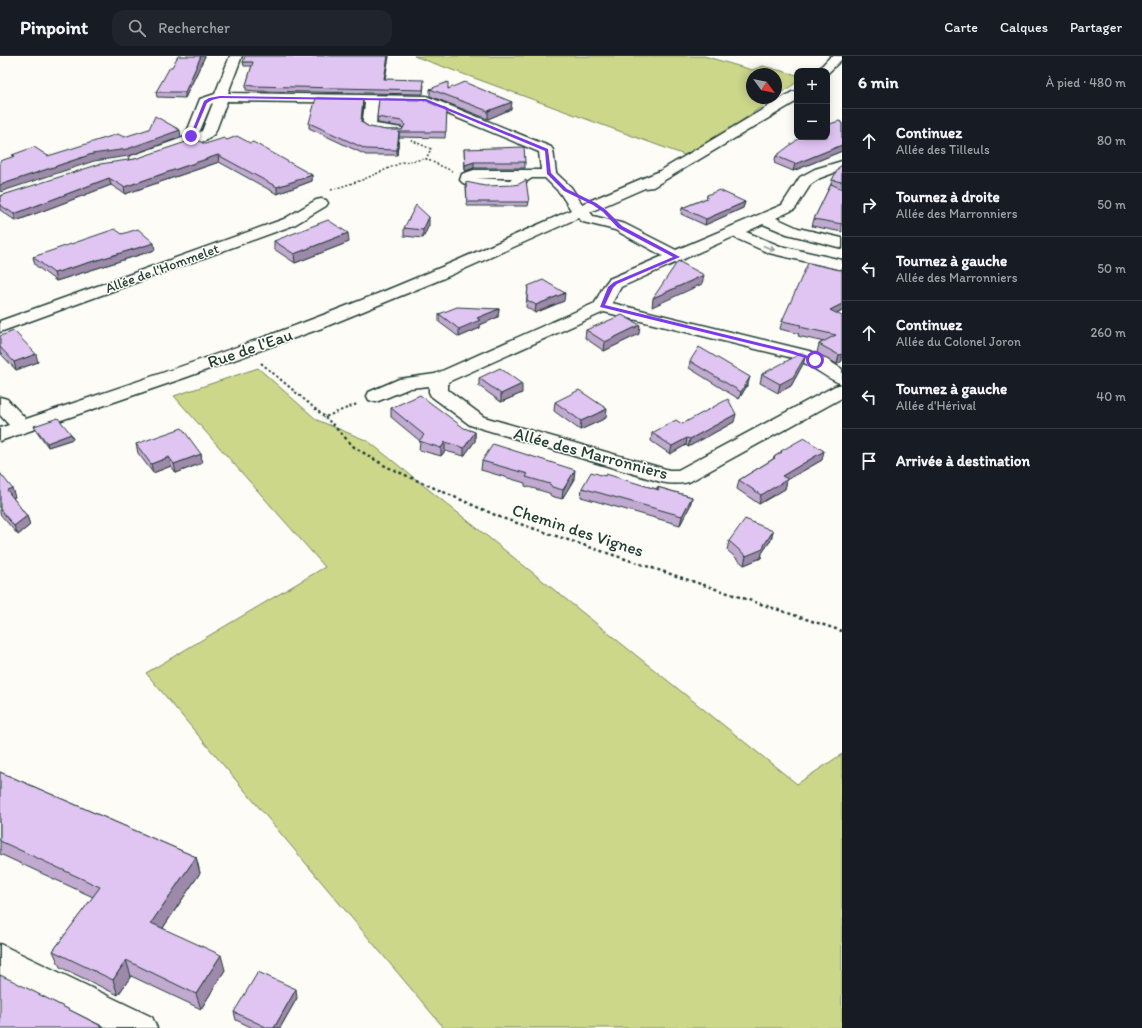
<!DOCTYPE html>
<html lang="fr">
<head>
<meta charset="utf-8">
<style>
  body { margin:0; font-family:Itim,sans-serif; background:#20242c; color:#f1f3f6 }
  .controls { position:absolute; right:12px; top:12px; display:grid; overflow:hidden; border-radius:8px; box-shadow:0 2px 10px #0003 }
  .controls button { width:36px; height:36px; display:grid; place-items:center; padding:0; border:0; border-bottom:1px solid #363941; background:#171b24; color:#f1f3f6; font:20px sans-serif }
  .compass { position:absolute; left:746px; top:12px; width:36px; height:36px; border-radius:50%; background:#171b24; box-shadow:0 2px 10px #0003; rotate:123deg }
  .stop { position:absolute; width:12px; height:12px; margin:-9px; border:3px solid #7c3aed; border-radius:50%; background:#fff }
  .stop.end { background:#7c3aed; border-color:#fff; box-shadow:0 1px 4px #0008 }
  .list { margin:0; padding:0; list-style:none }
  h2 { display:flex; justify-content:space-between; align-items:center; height:52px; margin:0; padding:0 16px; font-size:17px }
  h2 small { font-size:13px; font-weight:400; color:#9ea1a6 }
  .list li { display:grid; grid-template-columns:26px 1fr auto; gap:12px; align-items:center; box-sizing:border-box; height:64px; padding:0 16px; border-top:1px solid #363941 }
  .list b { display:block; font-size:15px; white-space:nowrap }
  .list p { margin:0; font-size:13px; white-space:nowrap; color:#9ea1a6 }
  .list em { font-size:13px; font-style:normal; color:#9ea1a6 }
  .icon { flex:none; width:22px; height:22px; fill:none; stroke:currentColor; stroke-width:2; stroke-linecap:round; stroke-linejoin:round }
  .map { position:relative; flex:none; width:842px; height:972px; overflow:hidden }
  header { display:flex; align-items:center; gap:24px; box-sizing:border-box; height:56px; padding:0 20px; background:#171b24; border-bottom:1px solid #363941 }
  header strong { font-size:19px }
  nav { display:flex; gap:22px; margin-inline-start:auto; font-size:14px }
  .search { width:280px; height:36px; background:#20242c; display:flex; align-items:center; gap:10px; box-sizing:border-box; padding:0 14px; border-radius:12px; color:#9ea1a6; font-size:15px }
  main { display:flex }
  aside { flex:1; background:#171b24 }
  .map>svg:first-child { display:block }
  .green { fill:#ccd78a; stroke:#768a5f }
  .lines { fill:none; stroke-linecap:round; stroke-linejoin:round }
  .minor-casing { stroke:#1f3d34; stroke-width:3 }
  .path-far2 { stroke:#1f3d34; stroke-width:1.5; stroke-dasharray:2 2; stroke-linecap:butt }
  .path-far1 { stroke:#1f3d34; stroke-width:2; stroke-dasharray:2.5 2.5; stroke-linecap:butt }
  .path { stroke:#1f3d34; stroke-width:2.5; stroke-dasharray:3 3; stroke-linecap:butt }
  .minor { fill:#fdfcf7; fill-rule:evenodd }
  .wall { fill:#c1a9d0; stroke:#1f3d34 }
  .shaded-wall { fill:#9d89a9; stroke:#1f3d34 }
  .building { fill:#e0c4f2; stroke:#1f3d34 }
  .oneway { stroke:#8e9c96 }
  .route { fill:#7c3aed }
  .labels { text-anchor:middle; stroke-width:3; stroke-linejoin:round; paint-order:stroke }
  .far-street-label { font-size:14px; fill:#1f3d34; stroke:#fdfcf7 }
  .street-label { font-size:17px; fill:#1f3d34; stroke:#fdfcf7 }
</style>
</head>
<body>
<header>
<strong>Pinpoint</strong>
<div class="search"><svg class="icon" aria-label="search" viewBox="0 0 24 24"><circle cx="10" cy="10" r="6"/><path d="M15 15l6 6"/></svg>Rechercher</div>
<nav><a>Carte</a><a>Calques</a><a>Partager</a></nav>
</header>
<main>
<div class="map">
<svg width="842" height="972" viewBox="0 0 842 972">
  <rect width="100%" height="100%" fill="#fdfcf7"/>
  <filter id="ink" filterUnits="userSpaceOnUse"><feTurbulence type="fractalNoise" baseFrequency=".025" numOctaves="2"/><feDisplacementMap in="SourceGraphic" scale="8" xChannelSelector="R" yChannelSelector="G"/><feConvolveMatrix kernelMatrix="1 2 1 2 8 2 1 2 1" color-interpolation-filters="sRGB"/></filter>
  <g filter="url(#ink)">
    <g class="green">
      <path d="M 414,0 L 704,0 L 752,14 L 763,10 L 797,19 L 797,26 L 776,41 L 776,18 L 752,18 L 752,42 L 774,42 L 690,101 Z"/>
      <path d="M 258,312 L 317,364 L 368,385 L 797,728 L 842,698 L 842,972 L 444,972 L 146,617 L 325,511 L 174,340 Z"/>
    </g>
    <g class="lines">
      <g class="minor-casing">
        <g id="minor">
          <path d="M 230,0 L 242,0 L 228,37 L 426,40 L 551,91 L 553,94 L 556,117 L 571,131 L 582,148 L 660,115 L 792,36 L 797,35 L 797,45 L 653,131 L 645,132 L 590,156 L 593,160 L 625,168 L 676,194 L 782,149 L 800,121 L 815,113 L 842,105 L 842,114 L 820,122 L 811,128 L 795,153 L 776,162 L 798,172 L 842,182 L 842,192 L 787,178 L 763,168 L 746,176 L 780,190 L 842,204 L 842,214 L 769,197 L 733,181 L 621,231 L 612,247 L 809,295 L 821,300 L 842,313 L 842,328 C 829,324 811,309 797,303 L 604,256 L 448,326 L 448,334 L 484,361 L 669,414 L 678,414 L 835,330 L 842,328 L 842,342 L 689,426 C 680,428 670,428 661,426 L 470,369 L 431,340 L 429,336 L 429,330 L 410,332 L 376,346 L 369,344 L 367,340 L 369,336 L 399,323 L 435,318 L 595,247 L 603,231 L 609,223 L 663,200 L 615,174 L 583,166 L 578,162 L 442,223 L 322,272 L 187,321 L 0,385 L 0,372 L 9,369 L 0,359 L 0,341 L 7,343 L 26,363 C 136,326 246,290 354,247 C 427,219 499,186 571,154 L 560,137 L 545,122 L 532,122 L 518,131 L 513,132 C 500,132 468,135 460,124 L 462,118 L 474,114 L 541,114 L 539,96 L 424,48 L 378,47 L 376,68 L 402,72 L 404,75 L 402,78 C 392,80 368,78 362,70 L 365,47 L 227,45 L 215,77 L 207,84 L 141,106 L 136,107 L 131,106 L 129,103 L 131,100 L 185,81 L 200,43 L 215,38 ZM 213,47 L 202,75 L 199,77 L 211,48 ZM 476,122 L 512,122 L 510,124 Z"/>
          <path d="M 831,0 L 842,0 L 842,3 L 827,18 L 827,15 L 817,15 Z"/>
          <path d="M 321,143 L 326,144 L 328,147 L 326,150 L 294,169 L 0,276 L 0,265 L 284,163 L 316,144 Z"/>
          <path d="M 0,888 L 152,961 L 157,972 L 107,972 L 0,919 Z"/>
        </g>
      </g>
      <g class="path-far2">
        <path d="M 411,84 L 431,93 L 426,103"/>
        <path d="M 331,134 L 362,124 L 403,106 L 426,103 L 452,115"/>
      </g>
      <g class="path-far1">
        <path d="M 261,307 L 325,361 L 357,348"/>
        <path d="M 325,361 L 333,369"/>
      </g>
      <path class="path" d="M 332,368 L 354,391 L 387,411 L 502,462 L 842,575"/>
      <use href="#minor" class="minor"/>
    </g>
    <g class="wall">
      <path d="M 205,0 L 185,42 L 157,41 L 156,36 L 172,11 Z"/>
      <path d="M 389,0 L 385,23 L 424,29 L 423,38 L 254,35 L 246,34 L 246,29 L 252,10 L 244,10 L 243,6 Z"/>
      <path d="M 448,32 L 511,53 L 488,63 L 430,40 L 430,33 Z"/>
      <path d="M 363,48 L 362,66 L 369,71 L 386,74 L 402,74 L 403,72 L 402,71 L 378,67 L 377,61 L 447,54 L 445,82 L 399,81 L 397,99 L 366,99 L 309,72 L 309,67 Z"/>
      <path d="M 842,66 L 842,95 L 793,115 L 774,107 L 776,100 Z"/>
      <path d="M 227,84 L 250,87 L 312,119 L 312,125 L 277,138 L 219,106 L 125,138 L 111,129 L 16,165 L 0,154 L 0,140 L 135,103 Z"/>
      <path d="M 464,93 L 525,106 L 525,112 L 474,112 L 465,115 Z"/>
      <path d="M 842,109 L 842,176 L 812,170 L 814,163 L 831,128 L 832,124 Z"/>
      <path d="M 466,130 L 529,146 L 528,150 L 467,150 Z"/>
      <path d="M 707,139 L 745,146 L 743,152 L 705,169 L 681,158 L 682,152 L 707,142 Z"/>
      <path d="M 429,169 L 423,182 L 404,180 L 404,172 Z"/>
      <path d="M 122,178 L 155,194 L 56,225 L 35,209 L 33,201 Z"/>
      <path d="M 274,185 L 349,186 L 295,207 L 274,193 Z"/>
      <path d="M 842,213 L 842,255 L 837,258 L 842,305 L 837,308 L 817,297 L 819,288 L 824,286 L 798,280 L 799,278 L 780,273 L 782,265 L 840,214 Z"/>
      <path d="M 528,230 L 564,245 L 535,257 L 526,251 Z"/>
      <path d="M 499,253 L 498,261 L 480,269 L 480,272 L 459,281 L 439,266 L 439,258 Z"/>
      <path d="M 586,274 L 639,278 L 604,295 L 585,282 Z"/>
      <path d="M 0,280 L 38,306 L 16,314 L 0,297 Z"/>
      <path d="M 806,299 L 803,308 L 791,330 L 778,337 L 760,327 L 762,318 Z"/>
      <path d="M 690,305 L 748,328 L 739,343 L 689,312 Z"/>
      <path d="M 479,322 L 522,337 L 501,346 L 479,330 Z"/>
      <path d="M 555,346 L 606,362 L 580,374 L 554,355 Z"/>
      <path d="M 391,352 L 475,376 L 475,385 L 464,400 L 445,395 L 441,400 L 419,394 L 420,385 L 391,361 Z"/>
      <path d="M 734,366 L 688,391 L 686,389 L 670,398 L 651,385 L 652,377 L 682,368 Z"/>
      <path d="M 34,370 L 71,378 L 73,383 L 48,391 L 36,374 Z"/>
      <path d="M 136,388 L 201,398 L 202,407 L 176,417 L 171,410 L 153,417 L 138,397 Z"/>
      <path d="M 781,395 L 822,404 L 787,424 L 785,433 L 759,448 L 737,433 L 739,424 L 773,403 L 774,401 L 780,397 Z"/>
      <path d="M 482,405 L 574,423 L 562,443 L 551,440 L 549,437 L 525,430 L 525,427 L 481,414 Z"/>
      <path d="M 0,417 L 15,441 L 13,442 L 27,460 L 30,469 L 18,479 L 0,458 Z"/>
      <path d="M 605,420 L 657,433 L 657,431 L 692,441 L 690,450 L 680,469 L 581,441 L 582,432 Z"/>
      <path d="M 773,475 L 771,484 L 762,497 L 761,502 L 744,509 L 727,494 L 729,485 Z"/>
      <path d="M 0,716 L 196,801 L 200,817 L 163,872 L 225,914 L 201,953 L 131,920 L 118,939 L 60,911 L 53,895 L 93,841 L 0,798 Z"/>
      <path d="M 297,942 L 280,972 L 253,972 L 236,964 L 234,956 Z"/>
    </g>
    <g class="shaded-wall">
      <path d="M 201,0 L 205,0 L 185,42 L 185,36 Z"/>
      <path d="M 388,0 L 389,0 L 384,28 L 384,23 Z"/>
      <path d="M 363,43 L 363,48 L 361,71 L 361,66 Z"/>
      <path d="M 512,46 L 511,53 L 488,63 L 488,55 Z"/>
      <path d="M 180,74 L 181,81 L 129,100 L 94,105 L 0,136 L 0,129 L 92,98 Z"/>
      <path d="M 399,76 L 399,81 L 397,99 L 397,94 Z"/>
      <path d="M 842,89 L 842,95 L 793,115 L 795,108 Z"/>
      <path d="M 218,99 L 219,106 L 125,138 L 124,131 Z"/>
      <path d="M 474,106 L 474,112 L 465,115 L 465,109 Z"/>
      <path d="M 312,119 L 312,125 L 277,138 L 277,131 Z"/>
      <path d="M 109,122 L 111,129 L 16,165 L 14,158 Z"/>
      <path d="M 745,146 L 743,152 L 705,169 L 706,163 Z"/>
      <path d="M 429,161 L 429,169 L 423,182 L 423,174 Z"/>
      <path d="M 348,177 L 349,186 L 295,207 L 294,198 Z"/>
      <path d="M 154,187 L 155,194 L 56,225 L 54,217 Z"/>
      <path d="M 704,219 L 702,228 L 652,251 L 653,242 Z"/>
      <path d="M 565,237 L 564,245 L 535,257 L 536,249 Z"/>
      <path d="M 842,248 L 842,255 L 828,262 L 830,254 Z"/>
      <path d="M 499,253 L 498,261 L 480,269 L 480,272 L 459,281 L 459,273 L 477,262 Z"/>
      <path d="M 640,269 L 639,278 L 604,295 L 605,286 Z"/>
      <path d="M 36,298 L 38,306 L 16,314 L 14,306 Z"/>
      <path d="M 842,298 L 842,305 L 837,308 L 839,299 Z"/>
      <path d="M 806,299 L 803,308 L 791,330 L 778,337 L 780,328 Z"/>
      <path d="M 750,321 L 748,328 L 739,343 L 741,336 Z"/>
      <path d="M 522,328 L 522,337 L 501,346 L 501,338 Z"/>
      <path d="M 607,353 L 606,362 L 580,374 L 581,365 Z"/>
      <path d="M 736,358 L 734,366 L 688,391 L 690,383 Z"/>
      <path d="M 475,376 L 475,385 L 464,400 L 464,392 Z"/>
      <path d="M 71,378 L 73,383 L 48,391 L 47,387 Z"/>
      <path d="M 687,382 L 686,389 L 670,398 L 672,390 Z"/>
      <path d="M 445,386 L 445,395 L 441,400 L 441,392 Z"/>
      <path d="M 824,395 L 822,404 L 787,424 L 785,433 L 759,448 L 761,439 L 782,420 Z"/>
      <path d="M 201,398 L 202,407 L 176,417 L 174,408 Z"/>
      <path d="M 169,401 L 171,410 L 153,417 L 151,408 Z"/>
      <path d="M 575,414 L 574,423 L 562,443 L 563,434 Z"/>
      <path d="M 12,432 L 15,441 L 10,443 L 7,434 Z"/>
      <path d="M 692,441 L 690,450 L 680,469 L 682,460 Z"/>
      <path d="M 27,460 L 30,469 L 18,479 L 14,470 Z"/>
      <path d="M 773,475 L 771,484 L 762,497 L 761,502 L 744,509 L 746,500 L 764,489 Z"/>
      <path d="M 196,801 L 200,817 L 156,882 L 151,867 Z"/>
      <path d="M 221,899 L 225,914 L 201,953 L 196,938 Z"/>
      <path d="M 126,904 L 131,920 L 118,939 L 113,924 Z"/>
      <path d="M 296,933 L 297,942 L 280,972 L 274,972 Z"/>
    </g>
    <g class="building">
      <path d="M 178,0 L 201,0 L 185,36 L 156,36 L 170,11 L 172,11 Z"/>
      <path d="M 245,0 L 388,0 L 384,23 L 424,24 L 423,34 L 253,30 L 246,29 L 253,6 L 243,6 Z"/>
      <path d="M 448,26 L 448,33 L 464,26 L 512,46 L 488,55 L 430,33 Z"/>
      <path d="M 316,42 L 363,43 L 361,66 L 369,71 L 386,74 L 402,74 L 405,69 L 402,65 L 377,61 L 379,43 L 424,44 L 447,54 L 446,76 L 399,76 L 397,94 L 366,93 L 309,67 Z"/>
      <path d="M 155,60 L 180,74 L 127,93 L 92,98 L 0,129 L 0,105 L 15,100 L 12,99 L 34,91 L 48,100 L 118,78 L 124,81 L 149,73 Z"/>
      <path d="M 839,65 L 842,66 L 842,89 L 795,108 L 776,100 L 801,81 L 827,81 L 827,69 Z"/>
      <path d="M 237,80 L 250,87 L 253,86 L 312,119 L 277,131 L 218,99 L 124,131 L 109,122 L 14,158 L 0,149 L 0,140 L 100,108 L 135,103 L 195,83 L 205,88 L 224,82 L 227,84 Z"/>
      <path d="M 524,91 L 525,106 L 474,106 L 465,109 L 464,93 Z"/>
      <path d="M 842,109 L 842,126 L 832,124 L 839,111 Z"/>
      <path d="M 526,124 L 529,146 L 467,146 L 466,126 L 485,130 L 513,129 L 519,128 Z"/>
      <path d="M 831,128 L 842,133 L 842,168 L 814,163 Z"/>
      <path d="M 719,134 L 745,146 L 706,163 L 682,152 L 707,142 L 707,139 Z"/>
      <path d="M 416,149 L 429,161 L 423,174 L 404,172 Z"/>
      <path d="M 328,164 L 348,177 L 294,198 L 274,185 Z"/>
      <path d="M 115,173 L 122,178 L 138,173 L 154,187 L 54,217 L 33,201 Z"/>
      <path d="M 678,205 L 704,219 L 653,242 Z"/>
      <path d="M 808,207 L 840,214 L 842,213 L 842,248 L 830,254 L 842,260 L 842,298 L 839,299 L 819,288 L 836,279 L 800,271 L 801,269 L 782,265 Z"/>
      <path d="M 543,224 L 565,237 L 536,249 L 527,244 L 528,230 Z"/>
      <path d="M 457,251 L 499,253 L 477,262 L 480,264 L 459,273 L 439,258 Z"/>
      <path d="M 622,259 L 640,269 L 605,286 L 586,274 Z"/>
      <path d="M 14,275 L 36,298 L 14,306 L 0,291 L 0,280 Z"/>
      <path d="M 699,291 L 750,321 L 741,336 L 690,305 Z"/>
      <path d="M 802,297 L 806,299 L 793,321 L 780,328 L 762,318 Z"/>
      <path d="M 500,312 L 522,328 L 501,338 L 479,322 Z"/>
      <path d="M 579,334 L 607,353 L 581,365 L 555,346 Z"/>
      <path d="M 420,339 L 464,372 L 475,376 L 464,392 L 445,386 L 441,392 L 419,385 L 424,379 L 391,352 Z"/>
      <path d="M 728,343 L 736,358 L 690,383 L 687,382 L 672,390 L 652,377 L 676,364 L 682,368 Z"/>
      <path d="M 58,362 L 71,378 L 47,387 L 34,370 Z"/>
      <path d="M 182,372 L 201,398 L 174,408 L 169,401 L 151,408 L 136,388 Z"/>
      <path d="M 804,382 L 824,395 L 782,420 L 788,423 L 761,439 L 739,424 L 775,402 L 774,401 L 782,396 L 781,395 Z"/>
      <path d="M 493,388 L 575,414 L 563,434 L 552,431 L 550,428 L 526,421 L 528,418 L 482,405 Z"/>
      <path d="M 591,416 L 605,420 L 606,418 L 659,434 L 657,431 L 692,441 L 682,460 L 582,432 Z"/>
      <path d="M 0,417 L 12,432 L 7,434 L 27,460 L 14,470 L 0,453 Z"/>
      <path d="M 745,463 L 773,475 L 764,489 L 763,493 L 746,500 L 729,485 Z"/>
      <path d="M 0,716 L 196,801 L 151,867 L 221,899 L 196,938 L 126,904 L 113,924 L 53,895 L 100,831 L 0,785 Z"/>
      <path d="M 258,916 L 296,933 L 274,972 L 268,972 L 234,956 Z"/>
      <path d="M 0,919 L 13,925 L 105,972 L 0,972 Z"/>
    </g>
    <defs><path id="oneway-shaft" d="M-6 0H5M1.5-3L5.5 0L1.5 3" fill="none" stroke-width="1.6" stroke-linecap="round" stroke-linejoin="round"/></defs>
    <use class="oneway" href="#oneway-shaft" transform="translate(769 192) rotate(22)"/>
  </g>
  <path class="route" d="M 220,40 L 426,43 L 548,93 L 551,117 L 567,133 L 596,147 L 606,154 L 622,170 L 680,201 L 617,228 L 613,232 L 605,249 L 793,295 L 818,304 L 815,305 L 789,297 L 600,251 L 608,231 L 614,226 L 673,201 L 618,172 L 603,156 L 593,149 L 564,135 L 547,118 L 545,95 L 425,45 L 220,42 L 212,44 L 207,47 L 193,80 L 190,80 L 204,45 L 209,42 Z"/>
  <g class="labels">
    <g class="far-street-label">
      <text transform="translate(162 212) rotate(-20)" y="5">Allée de l'Hommelet</text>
    </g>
    <g class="street-label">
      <text transform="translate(250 292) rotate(-19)" y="6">Rue de l'Eau</text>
      <text transform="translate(591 397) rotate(15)" y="6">Allée des Marronniers</text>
      <text transform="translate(578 474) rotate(18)" y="6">Chemin des Vignes</text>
    </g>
  </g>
</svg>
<div class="controls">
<button>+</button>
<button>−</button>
</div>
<svg class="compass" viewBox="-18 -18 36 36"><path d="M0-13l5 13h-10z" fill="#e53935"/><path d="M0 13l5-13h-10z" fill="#9ea1a6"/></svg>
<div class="stop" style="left:815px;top:304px"></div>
<div class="stop end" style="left:191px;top:80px"></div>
</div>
<aside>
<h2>6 min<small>À pied · 480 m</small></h2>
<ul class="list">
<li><svg class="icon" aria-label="ahead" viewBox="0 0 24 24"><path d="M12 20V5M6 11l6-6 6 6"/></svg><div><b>Continuez</b><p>Allée des Tilleuls</p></div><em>80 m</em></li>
<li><svg class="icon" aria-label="right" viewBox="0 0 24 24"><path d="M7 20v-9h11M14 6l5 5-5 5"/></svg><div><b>Tournez à droite</b><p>Allée des Marronniers</p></div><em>50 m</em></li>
<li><svg class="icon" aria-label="left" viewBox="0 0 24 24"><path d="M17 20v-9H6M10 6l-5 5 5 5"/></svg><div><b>Tournez à gauche</b><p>Allée des Marronniers</p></div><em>50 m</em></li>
<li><svg class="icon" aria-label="ahead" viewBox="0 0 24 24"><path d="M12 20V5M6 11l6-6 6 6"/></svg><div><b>Continuez</b><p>Allée du Colonel Joron</p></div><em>260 m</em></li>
<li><svg class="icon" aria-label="left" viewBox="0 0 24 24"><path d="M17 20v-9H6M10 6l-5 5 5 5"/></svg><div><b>Tournez à gauche</b><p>Allée d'Hérival</p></div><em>40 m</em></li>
<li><svg class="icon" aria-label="arrive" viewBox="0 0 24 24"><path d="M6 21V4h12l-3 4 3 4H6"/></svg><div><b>Arrivée à destination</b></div></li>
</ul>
</aside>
</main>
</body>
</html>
